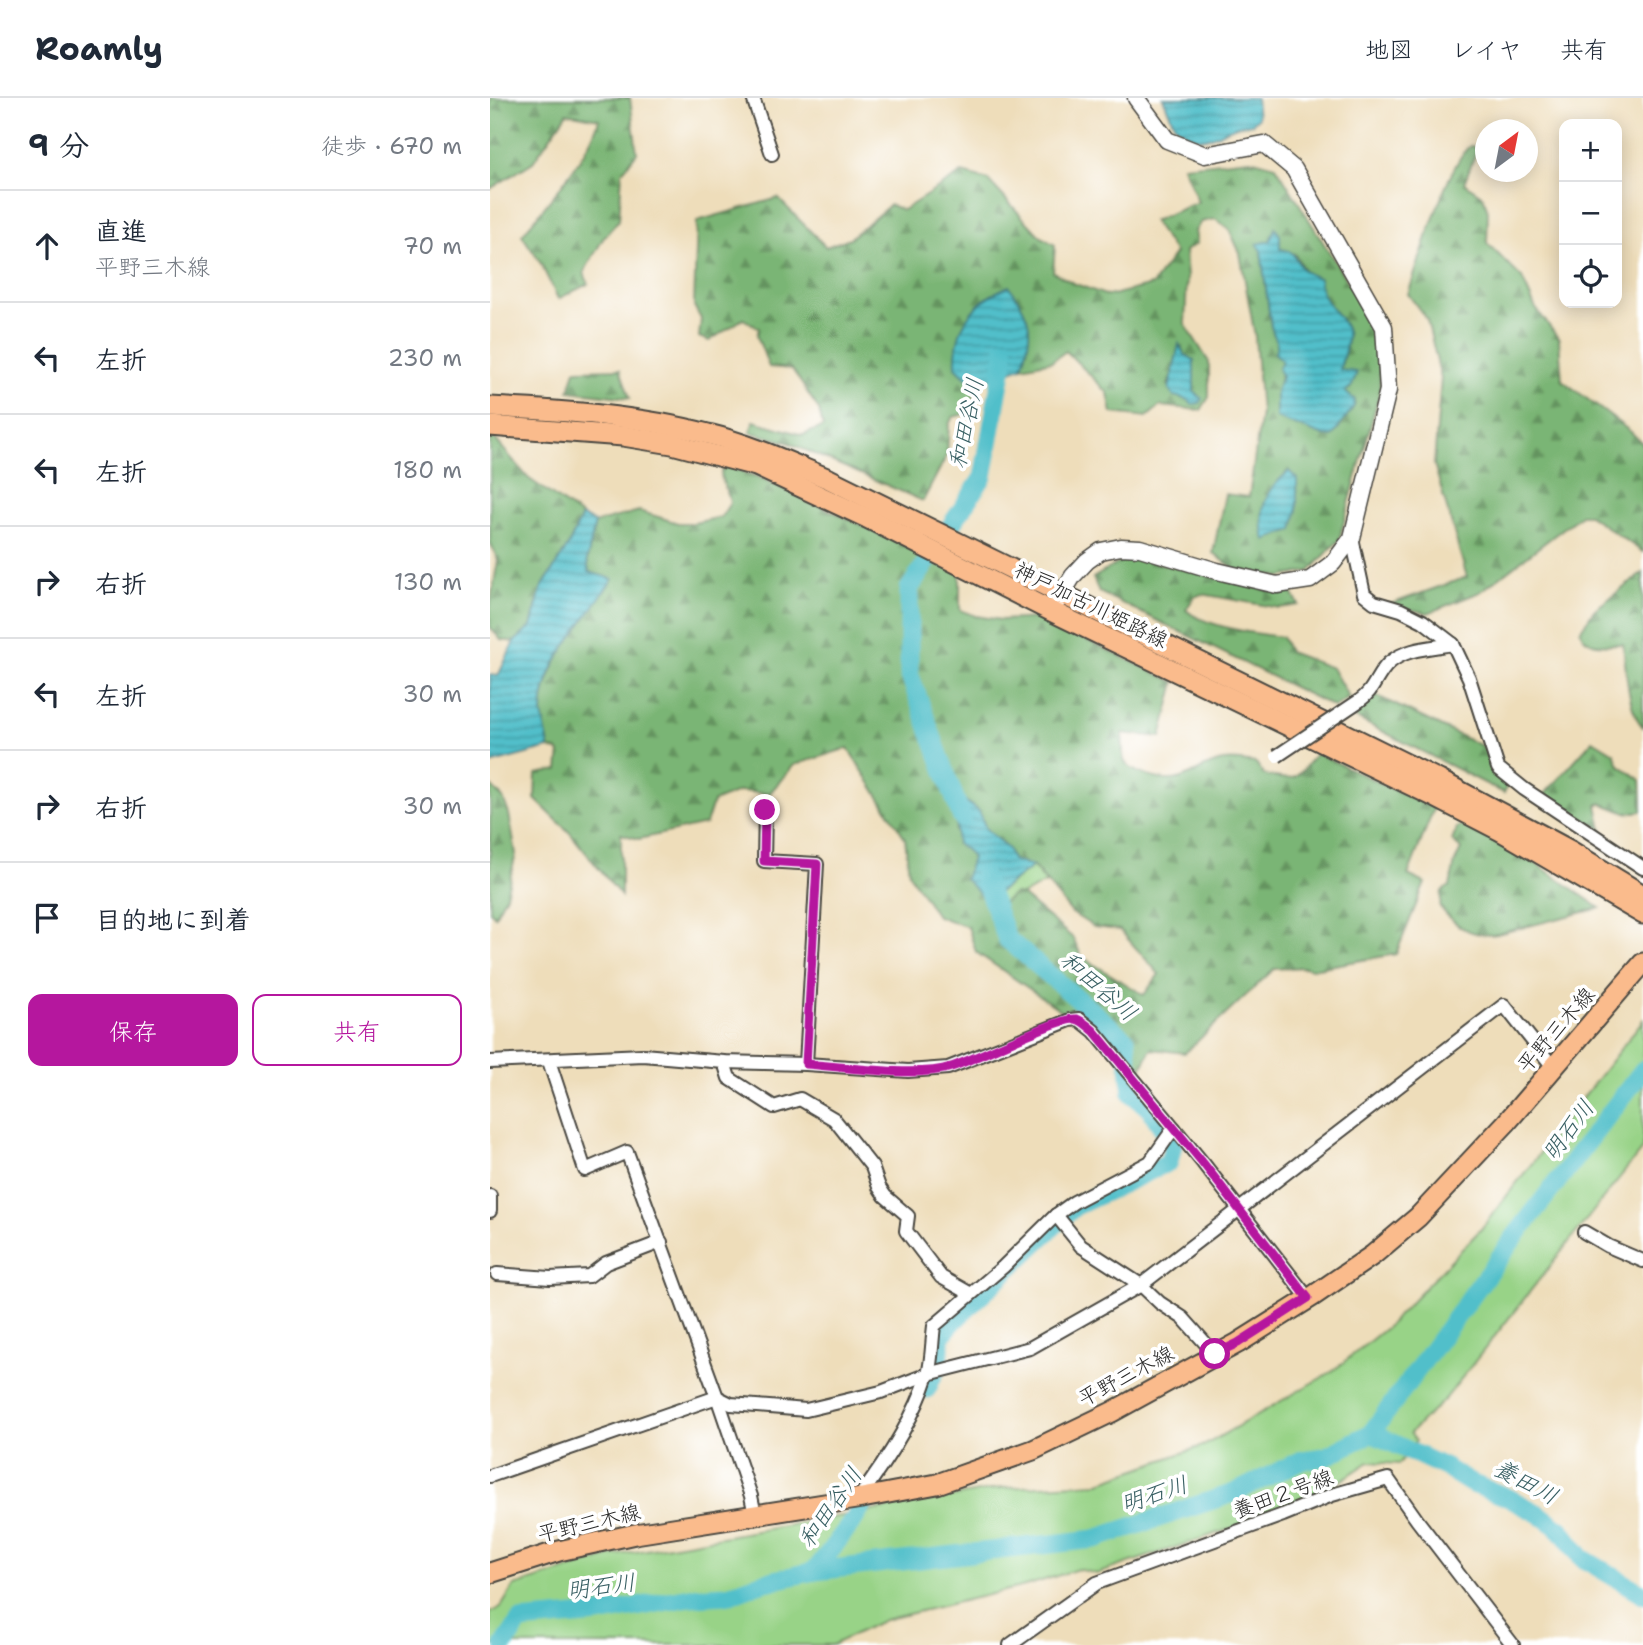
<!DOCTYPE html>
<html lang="ja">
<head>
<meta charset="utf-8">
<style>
  body { margin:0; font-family:"Shantell Sans","Klee One",sans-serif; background:#f2f2f3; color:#1f2937 }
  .controls { position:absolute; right:21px; top:21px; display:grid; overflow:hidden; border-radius:14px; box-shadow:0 4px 18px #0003 }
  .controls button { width:63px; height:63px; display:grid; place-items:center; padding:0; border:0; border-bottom:2px solid #e0e1e3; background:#fff; color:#1f2937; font:35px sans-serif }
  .compass { position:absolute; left:985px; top:21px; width:63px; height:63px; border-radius:50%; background:#fff; box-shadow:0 4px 18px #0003; rotate:32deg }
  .stop { position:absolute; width:21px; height:21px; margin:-16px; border:5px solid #b5179e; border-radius:50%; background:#fff }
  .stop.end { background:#b5179e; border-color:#fff; box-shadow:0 2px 7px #0008 }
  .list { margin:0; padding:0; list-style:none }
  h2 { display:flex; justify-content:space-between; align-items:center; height:91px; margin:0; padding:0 28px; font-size:30px }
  h2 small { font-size:23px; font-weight:400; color:#747a83 }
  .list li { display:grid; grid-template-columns:46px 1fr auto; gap:21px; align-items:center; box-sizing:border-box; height:112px; padding:0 28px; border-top:2px solid #e0e1e3 }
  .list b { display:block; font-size:26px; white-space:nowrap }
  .list p { margin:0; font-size:23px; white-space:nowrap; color:#747a83 }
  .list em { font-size:23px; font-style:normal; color:#747a83 }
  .actions { display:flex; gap:14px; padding:21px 28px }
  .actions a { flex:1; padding:16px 0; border:2px solid #b5179e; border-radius:14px; text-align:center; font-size:24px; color:#b5179e }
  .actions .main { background:#b5179e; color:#fff }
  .icon { flex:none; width:38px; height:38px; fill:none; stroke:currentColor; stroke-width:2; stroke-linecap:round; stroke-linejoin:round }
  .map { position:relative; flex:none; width:1153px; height:1547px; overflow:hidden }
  header { display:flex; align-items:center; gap:42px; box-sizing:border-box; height:98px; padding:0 35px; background:#fff; border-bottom:2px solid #e0e1e3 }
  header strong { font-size:33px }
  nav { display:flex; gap:38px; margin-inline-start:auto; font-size:24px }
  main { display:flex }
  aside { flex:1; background:#fff }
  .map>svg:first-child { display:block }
  .grass { fill:#98d387; stroke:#627f59; stroke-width:2 }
  .forest { fill:url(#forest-firs); stroke:#527050; stroke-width:2; fill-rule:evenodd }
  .water { fill:url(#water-rules); stroke:#3e757a; stroke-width:2 }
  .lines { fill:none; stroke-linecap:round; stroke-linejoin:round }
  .river { stroke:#51bfca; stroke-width:19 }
  .minor-casing { stroke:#484640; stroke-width:16 }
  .tertiary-casing { stroke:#484640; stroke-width:19 }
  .primary-casing { stroke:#484640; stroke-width:23 }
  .minor { stroke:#fff; stroke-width:12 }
  .tertiary { stroke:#fff; stroke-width:16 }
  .primary { stroke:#fabb8c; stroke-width:19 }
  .minor-bridge-casing { stroke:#484640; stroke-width:16; stroke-linecap:butt }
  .minor-bridge { stroke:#fff; stroke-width:12 }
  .route { stroke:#b5179e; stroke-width:9 }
  .labels { text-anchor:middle; stroke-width:7; stroke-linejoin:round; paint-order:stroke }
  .street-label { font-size:21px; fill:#2b2b2b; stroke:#fff }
  .water-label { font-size:23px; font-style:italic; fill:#385f63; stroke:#fff }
</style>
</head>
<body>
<header>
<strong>Roamly</strong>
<nav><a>地図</a><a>レイヤ</a><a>共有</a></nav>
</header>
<main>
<aside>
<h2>9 分<small>徒歩 · 670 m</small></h2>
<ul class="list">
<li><svg class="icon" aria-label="ahead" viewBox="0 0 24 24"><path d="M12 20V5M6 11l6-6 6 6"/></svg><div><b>直進</b><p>平野三木線</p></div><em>70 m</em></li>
<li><svg class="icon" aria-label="left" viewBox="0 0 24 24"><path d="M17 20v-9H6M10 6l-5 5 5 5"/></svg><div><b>左折</b></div><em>230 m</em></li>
<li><svg class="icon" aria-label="left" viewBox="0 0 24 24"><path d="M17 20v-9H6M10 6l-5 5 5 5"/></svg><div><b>左折</b></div><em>180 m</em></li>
<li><svg class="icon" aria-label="right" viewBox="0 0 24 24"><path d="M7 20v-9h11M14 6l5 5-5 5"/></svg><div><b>右折</b></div><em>130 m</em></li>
<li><svg class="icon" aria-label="left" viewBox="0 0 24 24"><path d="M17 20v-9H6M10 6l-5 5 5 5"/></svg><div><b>左折</b></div><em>30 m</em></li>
<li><svg class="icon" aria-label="right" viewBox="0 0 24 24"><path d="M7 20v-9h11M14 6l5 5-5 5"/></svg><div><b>右折</b></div><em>30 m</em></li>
<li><svg class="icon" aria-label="arrive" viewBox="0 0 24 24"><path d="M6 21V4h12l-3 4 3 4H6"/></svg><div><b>目的地に到着</b></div></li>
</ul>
<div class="actions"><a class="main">保存</a><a>共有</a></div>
</aside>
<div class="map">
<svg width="1153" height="1547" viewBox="0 0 1153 1547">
  <defs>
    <pattern id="forest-firs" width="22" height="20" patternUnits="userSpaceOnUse" patternTransform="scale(1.75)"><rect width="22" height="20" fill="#7ab574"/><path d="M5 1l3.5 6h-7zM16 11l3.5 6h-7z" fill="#64935f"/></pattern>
    <pattern id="water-rules" width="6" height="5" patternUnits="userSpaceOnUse" patternTransform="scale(1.75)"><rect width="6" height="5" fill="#51bfca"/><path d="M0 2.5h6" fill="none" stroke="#439ba4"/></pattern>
  </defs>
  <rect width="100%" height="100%" fill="#fff"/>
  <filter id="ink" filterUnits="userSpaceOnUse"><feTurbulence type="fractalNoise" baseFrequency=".0143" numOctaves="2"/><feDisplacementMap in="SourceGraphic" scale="14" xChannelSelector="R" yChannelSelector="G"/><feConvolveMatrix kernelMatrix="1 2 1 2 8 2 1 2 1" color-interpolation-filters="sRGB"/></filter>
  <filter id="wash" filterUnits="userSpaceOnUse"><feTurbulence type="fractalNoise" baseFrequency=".00686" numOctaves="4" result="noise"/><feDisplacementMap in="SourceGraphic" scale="28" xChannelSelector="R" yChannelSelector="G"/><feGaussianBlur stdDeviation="1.57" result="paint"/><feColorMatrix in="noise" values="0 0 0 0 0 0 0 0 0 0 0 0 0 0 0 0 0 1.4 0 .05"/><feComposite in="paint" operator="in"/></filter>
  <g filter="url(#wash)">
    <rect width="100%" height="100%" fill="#eeddba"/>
    <g class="grass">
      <path d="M 543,768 L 556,785 L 532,797 L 524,796 L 509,808 L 504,798 Z"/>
      <path d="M 1153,922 L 1153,1050 L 956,1300 L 920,1335 L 926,1343 L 909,1366 L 879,1364 L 817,1405 L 606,1476 L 588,1471 L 539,1487 L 394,1522 L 342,1547 L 0,1547 L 0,1515 L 11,1509 L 24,1488 L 122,1458 L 512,1390 L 607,1385 L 715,1347 L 843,1273 L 897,1229 L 991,1131 Z"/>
    </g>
    <g class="forest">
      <path d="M 0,0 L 140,0 L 147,55 L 132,74 L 129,122 L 114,139 L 94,174 L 98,186 L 68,201 L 50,164 L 32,137 C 56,106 99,59 109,21 L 77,15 L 43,64 L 0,91 Z"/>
      <path d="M 980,48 L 988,49 L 974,85 L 993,98 L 998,113 L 997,145 L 1032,180 L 1045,209 L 1069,241 L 1072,282 L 1141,334 L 1153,346 L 1153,454 L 1099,417 L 1091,417 L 990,494 L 938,515 L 898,507 L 977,479 L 944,366 L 951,280 L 937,222 L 918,196 C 929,165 958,64 980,48 Z"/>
      <path d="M 760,61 L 786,68 L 889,235 L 890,293 L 849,442 L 820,473 L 791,479 L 745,471 L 723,455 L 735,396 L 759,399 L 771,315 L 765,239 L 750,155 L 739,131 L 725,121 L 711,124 L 705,133 L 707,145 L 695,153 L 697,180 L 695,226 L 719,264 L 719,299 L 711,312 L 670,308 L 657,319 L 622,315 L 618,295 L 576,253 L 562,263 L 532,269 L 537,252 L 478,281 L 487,285 L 479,315 L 463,319 L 459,326 L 457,357 L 433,403 L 297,344 L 260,334 L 264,323 L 313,337 L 333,329 L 329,312 L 302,271 L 279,269 L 267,238 L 269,230 L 253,221 L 219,243 L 209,239 L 211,221 L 204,208 L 207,123 L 288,100 L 336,149 L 360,140 L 400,107 L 413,112 L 472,75 L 498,82 L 550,138 L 565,147 L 563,174 L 583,185 L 618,198 L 662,187 L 685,155 L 663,123 L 708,104 L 693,68 ZM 785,131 L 789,151 L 805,156 L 815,174 L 830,181 C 828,204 852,215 857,234 C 859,245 852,261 850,272 L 855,274 L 855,294 L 865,302 L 864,308 L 842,339 L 790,285 L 792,263 L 785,255 L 787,246 L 781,228 L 771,153 L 773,146 L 780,143 ZM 692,249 L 694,256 L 704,262 L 704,295 L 706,298 L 678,287 Z"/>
      <path d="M 130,271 L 140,300 L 79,293 L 85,272 Z"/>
      <path d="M 0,335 L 38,380 L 92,418 L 78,448 L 51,491 L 41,529 L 24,544 L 11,542 L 0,529 L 0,508 L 8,462 L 0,444 Z"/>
      <path d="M 237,368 L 273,381 L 470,473 L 470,512 L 486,518 L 511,522 L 549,520 L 685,584 L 671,639 L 632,635 C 633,643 632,654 634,662 C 639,675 675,685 688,681 C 703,677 718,665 733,663 C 744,661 755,664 766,665 L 774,677 C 809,685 805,681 826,655 L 944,710 L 918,777 L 935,785 L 906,856 L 822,871 L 814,869 L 784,871 L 695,955 L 661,951 L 650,973 L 591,908 L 573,914 L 486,854 L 478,829 L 447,818 L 419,776 L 415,740 L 358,650 L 304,667 L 279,696 L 250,693 L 223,704 L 216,726 L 149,741 L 131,736 L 131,798 L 80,735 L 45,701 L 46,676 L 68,672 L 70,654 L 59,650 C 58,639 52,621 52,613 C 54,564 94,520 122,482 L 99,474 L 97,462 L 105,425 L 149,413 L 188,425 L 204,425 L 231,419 L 240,405 C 239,394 231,386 231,374 ZM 466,696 L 489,713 L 496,731 L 517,751 L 522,762 L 543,768 L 582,815 L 604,829 L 630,832 L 669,876 L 654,897 L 592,859 L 583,840 L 532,797 L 524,796 L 509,808 L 504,798 L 498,803 L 482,760 L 465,733 L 467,725 Z"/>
      <path d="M 640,458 L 791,496 L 801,493 L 809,507 L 789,510 L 712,496 L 704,499 L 696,512 C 715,529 767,536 792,539 L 799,554 L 842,570 L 859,600 L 844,609 L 609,494 L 603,480 Z"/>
      <path d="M 1153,475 L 1153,629 C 1137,613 1136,568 1133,546 C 1117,546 1097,551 1090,533 L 1104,512 Z"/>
      <path d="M 887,598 L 994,649 L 1003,672 L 1018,684 L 1014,695 L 864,619 Z"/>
      <path d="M 1103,642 L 1124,655 L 1129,667 L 1151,682 L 1152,713 L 1136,715 L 1111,705 L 1107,707 L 1112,732 L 1054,697 Z"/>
      <path d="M 0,687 L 13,700 L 19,716 L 26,756 L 16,797 L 5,818 L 0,813 Z"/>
      <path d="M 976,725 L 1041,762 L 1110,810 L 1003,837 C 977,837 966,828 950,809 L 952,793 L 960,788 L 965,764 L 971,751 L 962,743 L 967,730 Z"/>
    </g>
    <g class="water">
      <path d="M 673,0 L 766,0 L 768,20 L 762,26 C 729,25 720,59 684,26 Z"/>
      <path d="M 785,130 L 790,137 L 790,151 C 807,152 804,163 814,173 C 818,176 825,178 830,181 C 828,204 852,215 857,234 C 859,245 852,260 850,272 L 867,274 L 862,288 L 855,294 L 865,302 L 864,308 L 842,339 L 834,338 L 786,320 L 786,293 L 792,279 L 788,271 L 792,263 L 785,255 L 787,246 L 781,228 L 771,153 L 767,146 L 780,143 Z"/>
      <path d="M 519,188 C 542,221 544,231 532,269 L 487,285 L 478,281 L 466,269 C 464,228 483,203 519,188 Z"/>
      <path d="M 689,246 L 694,256 L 704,262 L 704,294 L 712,301 L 710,305 L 702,306 L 696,301 L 684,298 L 679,291 Z"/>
      <path d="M 799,373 L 807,381 L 807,413 L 803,432 L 775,442 C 768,410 774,394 799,373 Z"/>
      <path d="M 92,418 L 105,425 L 97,462 L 99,474 L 123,481 C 111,497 100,514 88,530 C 68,558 54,577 52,613 C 52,621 58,639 59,650 L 0,666 L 0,577 L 8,578 L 24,544 L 41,529 L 51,491 L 78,448 Z"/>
      <path d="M 461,696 L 465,696 L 489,713 L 496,731 L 518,751 L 522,762 L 543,768 L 497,803 L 475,781 L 482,760 L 477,753 L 467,746 C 465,737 467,729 466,721 C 464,712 461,706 461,696 Z"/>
    </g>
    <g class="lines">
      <g class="river">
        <path d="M 472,720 L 419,575 L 419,491 L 493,379 L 514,262 L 514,251"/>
        <path d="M 437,1291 L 449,1266 L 451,1238 L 466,1221 L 584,1109 L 679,1064 L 683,1047 L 660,1011 L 642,996 L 636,942 L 517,841 L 493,778"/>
        <path d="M 881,1335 L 956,1370 L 980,1385 L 1015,1398 L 1049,1416 L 1071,1432 L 1092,1460 L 1153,1496"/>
        <path d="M 325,1473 L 365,1420 L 384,1388"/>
        <path d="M 14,1547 L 30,1523 L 109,1516 L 200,1499 L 238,1497 L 271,1485 L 325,1473 L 605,1441 L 744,1395 L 812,1362 L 835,1359 L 881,1335 L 1023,1141 L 1153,972"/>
      </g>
    </g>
  </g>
  <g filter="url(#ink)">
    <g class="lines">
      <g class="minor-casing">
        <g id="minor">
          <path d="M 263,0 L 282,56"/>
          <path d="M 862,440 L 874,496 L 884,504 L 911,512 L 933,523 L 963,546 L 979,580 L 1008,670 L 1034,691 L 1153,770"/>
          <path d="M 869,603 C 885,592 886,577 899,565 C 916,550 941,550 963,546"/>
          <path d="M 275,712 L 274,763 L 327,766 L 316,966"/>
          <path d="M 59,963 L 95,1072 L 137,1054 L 227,1299 L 261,1398 L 265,1417"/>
          <path d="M 0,964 L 153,957 L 234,964 L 316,966 L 418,973 L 458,970 L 580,922 L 589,921 L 604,933 L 713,1065 L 818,1200"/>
          <path d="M 234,964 L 239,980 L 284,1009 L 310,1001 L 344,1021 L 382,1069 L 389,1089 L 395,1098 L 418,1118 L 416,1133 L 451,1179 L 481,1196"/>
          <path d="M 0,1098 L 0,1113"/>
          <path d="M 566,1117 L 591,1148 L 651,1187 L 670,1205 L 693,1220 L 725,1256"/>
          <path d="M 1094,1134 L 1118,1148 L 1153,1163"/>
          <path d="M 7,1176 L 60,1180 L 99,1178 L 116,1165 L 171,1144"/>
          <path d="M 0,1378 L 227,1299 L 241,1306 L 316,1312 L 391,1294 L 438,1276 L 540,1250 L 651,1187 L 1014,907 L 1064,970"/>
          <path d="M 368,1401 C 396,1364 424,1321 438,1277 C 442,1262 442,1243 444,1228 L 513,1169 L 566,1117 L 584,1104 L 660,1064 L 684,1030"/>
          <path d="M 520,1547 L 607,1485 L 793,1417 L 842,1397 L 898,1381 L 927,1422 L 1023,1547"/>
        </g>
      </g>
      <g class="tertiary-casing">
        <path id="tertiary" d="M 567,504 L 583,478 L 597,463 L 611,453 L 631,449 L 650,450 L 727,473 L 787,487 L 820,482 L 843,465 L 862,440 L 898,292 L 894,229 L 804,71 L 774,46 L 715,57 L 677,42 L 646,0"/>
      </g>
      <g class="primary-casing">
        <g id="primary">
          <path d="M 0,309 C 74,313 147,317 218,336 C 260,346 300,365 339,381 L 949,682 L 1081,753 L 1153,797"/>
          <path d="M 0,328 L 133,338 L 182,346 L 266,368 L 377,420 L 561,513 L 947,700 L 1011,733 L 1153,816"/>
          <path d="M 0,1475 L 69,1453 L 145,1436 L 372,1400 L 447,1386 L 543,1352 L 622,1314 L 748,1245 L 823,1198 L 883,1157 L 928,1119 L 1016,1025 L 1153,865"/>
        </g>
      </g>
      <use href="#minor" class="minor"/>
      <use href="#tertiary" class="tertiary"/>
      <use href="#primary" class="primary"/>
      <g class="minor-bridge-casing">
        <path id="minor-bridge" d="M 787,658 L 869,603"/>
      </g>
      <use href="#minor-bridge" class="minor-bridge"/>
    </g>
  </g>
  <g class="lines" filter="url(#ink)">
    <path class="route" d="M 275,712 L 274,763 L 327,766 L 316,966 C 353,969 428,980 461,969 C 484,962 569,919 586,921 C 592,922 599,929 604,933 L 713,1065 L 818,1200 L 748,1245 L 725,1256"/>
  </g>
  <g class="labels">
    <g class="street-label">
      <text transform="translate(601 507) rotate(26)" y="7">神戸加古川姫路線</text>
      <text transform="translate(1066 932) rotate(-49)" y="7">平野三木線</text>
      <text transform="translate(636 1278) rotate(-28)" y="7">平野三木線</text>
      <text transform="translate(793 1396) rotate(-20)" y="7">養田２号線</text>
      <text transform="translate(99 1425) rotate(-13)" y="7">平野三木線</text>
    </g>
    <g class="water-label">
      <text transform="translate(476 325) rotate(-78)" y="8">和田谷川</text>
      <text transform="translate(609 888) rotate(41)" y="8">和田谷川</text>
      <text transform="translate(1078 1032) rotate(-53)" y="8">明石川</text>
      <text transform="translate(1036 1384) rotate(28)" y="8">養田川</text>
      <text transform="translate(664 1396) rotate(-18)" y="8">明石川</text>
      <text transform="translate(340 1409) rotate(-55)" y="8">和田谷川</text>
      <text transform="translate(111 1488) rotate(-7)" y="8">明石川</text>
    </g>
  </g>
</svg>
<div class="controls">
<button>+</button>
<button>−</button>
<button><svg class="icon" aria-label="locate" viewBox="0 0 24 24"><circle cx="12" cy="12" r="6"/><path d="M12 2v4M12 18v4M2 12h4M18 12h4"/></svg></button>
</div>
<svg class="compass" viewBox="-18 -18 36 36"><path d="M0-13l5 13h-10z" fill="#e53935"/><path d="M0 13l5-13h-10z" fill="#747a83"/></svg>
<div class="stop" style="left:725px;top:1256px"></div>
<div class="stop end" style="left:275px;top:712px"></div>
</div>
</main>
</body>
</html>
